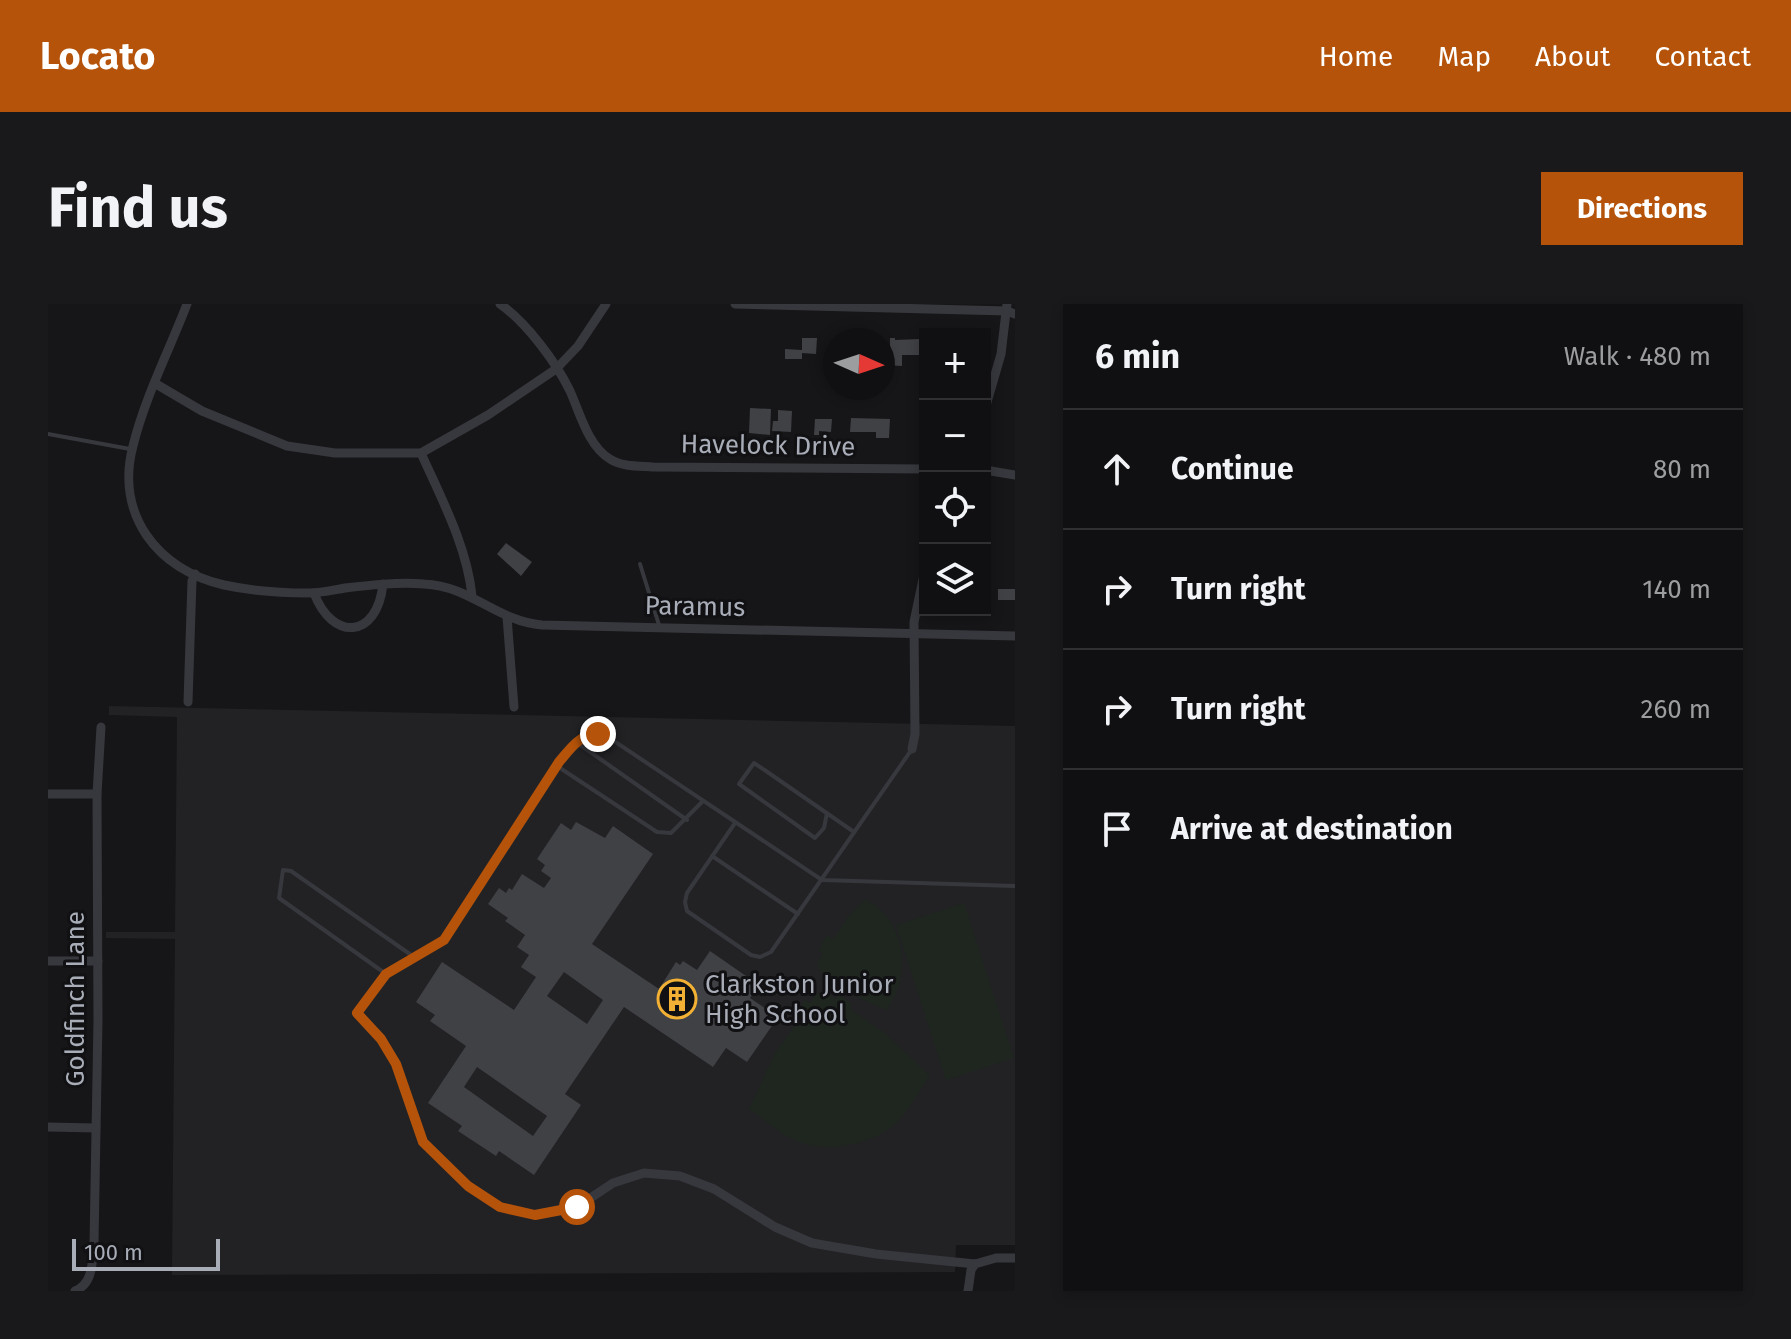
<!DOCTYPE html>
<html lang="en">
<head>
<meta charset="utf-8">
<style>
  body { margin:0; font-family:"Fira Sans",sans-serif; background:#19191b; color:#f1f3f6 }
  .controls { position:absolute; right:24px; top:24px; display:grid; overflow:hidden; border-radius:0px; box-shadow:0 4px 12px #0003 }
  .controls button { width:72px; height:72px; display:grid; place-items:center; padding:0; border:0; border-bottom:2px solid #303032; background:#101012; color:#f1f3f6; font:40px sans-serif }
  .compass { position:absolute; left:775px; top:24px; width:72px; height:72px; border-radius:50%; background:#101012; box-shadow:0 4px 12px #0003; rotate:93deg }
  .scale { position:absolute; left:24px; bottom:20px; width:148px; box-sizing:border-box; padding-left:8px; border:4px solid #a8adb8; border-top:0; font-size:22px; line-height:28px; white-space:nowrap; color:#a8adb8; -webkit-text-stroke:6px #111113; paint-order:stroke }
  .stop { position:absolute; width:24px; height:24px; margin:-18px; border:6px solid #b45309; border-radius:50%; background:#fff }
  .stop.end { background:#b45309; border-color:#fff; box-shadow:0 2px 8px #0008 }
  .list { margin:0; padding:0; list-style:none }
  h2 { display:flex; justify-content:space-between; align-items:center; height:104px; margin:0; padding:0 32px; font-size:34px }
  h2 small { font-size:26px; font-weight:400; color:#9c9d9f }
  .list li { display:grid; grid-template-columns:52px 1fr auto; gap:24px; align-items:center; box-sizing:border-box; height:120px; padding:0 32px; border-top:2px solid #303032 }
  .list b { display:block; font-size:30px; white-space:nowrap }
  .list em { font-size:26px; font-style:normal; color:#9c9d9f }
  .icon { flex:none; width:44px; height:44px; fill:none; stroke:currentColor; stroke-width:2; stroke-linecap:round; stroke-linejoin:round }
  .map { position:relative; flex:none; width:967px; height:987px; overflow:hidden; border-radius:0px }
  header { display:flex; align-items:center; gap:48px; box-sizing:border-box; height:112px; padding:0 40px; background:#b45309; color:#fff }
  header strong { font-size:38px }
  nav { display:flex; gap:44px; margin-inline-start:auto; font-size:28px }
  .intro { display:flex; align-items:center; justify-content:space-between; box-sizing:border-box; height:192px; padding:0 48px }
  h1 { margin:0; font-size:56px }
  .button { padding:20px 36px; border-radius:0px; background:#b45309; color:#fff; font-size:28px; font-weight:700 }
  main { display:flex; gap:48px; padding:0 48px }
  aside { flex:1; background:#101012; border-radius:0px; box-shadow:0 4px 12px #0003 }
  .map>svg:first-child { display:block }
  .built { fill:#222225 }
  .green { fill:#1e261f }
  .building { fill:#404145; fill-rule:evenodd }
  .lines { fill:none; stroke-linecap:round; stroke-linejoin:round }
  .lane { stroke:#37383d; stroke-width:4 }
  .street { stroke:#37383d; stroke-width:9 }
  .route { stroke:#b45309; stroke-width:10 }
  .labels { text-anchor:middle; stroke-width:6; stroke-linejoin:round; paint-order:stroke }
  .street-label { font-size:26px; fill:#a8adb8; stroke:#111113 }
  .poi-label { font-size:26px; fill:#a8adb8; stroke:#111113; text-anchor:start }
</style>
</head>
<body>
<header>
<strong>Locato</strong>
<nav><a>Home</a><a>Map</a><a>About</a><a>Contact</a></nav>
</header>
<div class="intro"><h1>Find us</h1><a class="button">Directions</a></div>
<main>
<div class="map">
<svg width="967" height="987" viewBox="0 0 967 987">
  <rect width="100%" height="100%" fill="#161618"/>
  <path class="built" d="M 61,402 L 967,422 L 967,941 L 908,941 L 907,968 L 124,971 L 127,635 L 58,634 L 58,628 L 127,628 L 129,413 L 61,411 Z"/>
  <g class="green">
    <path d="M 817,595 C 859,618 864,669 839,706 L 815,696 L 793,681 L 789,685 L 776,676 L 778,671 L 770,665 L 770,657 L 775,649 L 770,647 L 779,631 L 785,635 L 800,613 Z"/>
    <path d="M 916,599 L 966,754 L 898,776 L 848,621 Z"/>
    <path d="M 779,689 L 788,695 L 790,690 L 804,700 L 802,705 L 838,730 L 882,772 C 870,789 859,810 844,823 C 822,840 780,848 754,839 C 735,833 717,816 701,805 L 727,749 L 752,714 L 748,710 L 757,696 L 762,699 L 768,690 Z"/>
  </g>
  <g class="building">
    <path d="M 754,34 L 769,34 L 768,50 L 754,49 L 754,55 L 737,55 L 737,45 L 754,46 Z"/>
    <path d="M 842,34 L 847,34 L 847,36 L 872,35 L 872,51 L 854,51 L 854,62 L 836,61 L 836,57 L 842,56 Z"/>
    <path d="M 702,104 L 723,105 L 722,131 L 701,129 Z"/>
    <path d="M 730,106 L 744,107 L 743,128 L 724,127 L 725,117 L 730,117 Z"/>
    <path d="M 803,114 L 842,115 L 841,134 L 828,134 L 828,128 L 802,128 Z"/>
    <path d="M 767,115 L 784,115 L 783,128 L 771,127 L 771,131 L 766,131 Z"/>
    <path d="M 458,239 L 484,258 L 473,272 L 449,250 Z"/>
    <rect x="950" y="285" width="17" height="11"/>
    <path d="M 528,518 L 557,534 L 565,522 L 605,550 L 544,640 L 611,685 L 628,658 L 632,661 L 635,657 L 649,666 L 662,647 L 711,681 L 702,694 L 730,713 L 699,758 L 678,744 L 665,763 L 576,703 L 517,790 L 533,801 L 486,871 L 451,847 L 448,852 L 410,827 L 414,822 L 380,799 L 418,742 L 382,717 L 387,711 L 368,698 L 394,658 L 466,706 L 488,673 L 473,663 L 481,651 L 469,643 L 477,631 L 457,617 L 460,614 L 440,600 L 451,584 L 458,589 L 461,584 L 464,586 L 474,570 L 496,584 L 503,574 L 493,567 L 497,561 L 489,555 L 513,519 L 523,526 ZM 516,668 L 555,696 L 539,720 L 499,692 ZM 429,763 L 499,812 L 485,832 L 416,783 Z"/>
  </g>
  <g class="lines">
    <g class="lane">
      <path d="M 0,130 L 82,145"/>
      <path d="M 592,260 L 611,321"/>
      <path d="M 528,438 L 639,516"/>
      <path d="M 509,462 L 609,528 L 623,529 L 655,497"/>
      <path d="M 779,509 L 776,524 L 767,534 L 691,480 L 706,459 L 718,467 L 806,528"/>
      <path d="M 687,519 L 639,589 L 637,598 L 639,607 L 703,651 L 712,653 L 723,648 L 864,445"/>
      <path d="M 664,552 L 750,610"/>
      <path d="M 338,670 L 231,594 L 235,566 L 243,567 L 366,653"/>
      <path d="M 311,707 L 338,670 L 396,636 L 509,462 C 526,440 534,424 563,435 L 774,576 L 967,582"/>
    </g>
    <g class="street">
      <path d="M 139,0 C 121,47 97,93 85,142 C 67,210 109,266 176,281 C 204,287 233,289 261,289 C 273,289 285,286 297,284 C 323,281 349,278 376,280 C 423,282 448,317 494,321 L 967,332"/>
      <path d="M 452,0 C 478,18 508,58 522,87 C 532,109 540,142 562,155 C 574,163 591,162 605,163 L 877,165"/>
      <path d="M 687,0 L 959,7 L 967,10"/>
      <path d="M 108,80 L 154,107 L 239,142 L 287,149 L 373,149 L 440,111 L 508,65 L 530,42 L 558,0"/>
      <path d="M 937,105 L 953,50 L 959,0"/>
      <path d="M 373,149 C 393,194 419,242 424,292"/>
      <path d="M 937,166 L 967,171"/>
      <path d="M 266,289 C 284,337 329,336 335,280"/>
      <path d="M 459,313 L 466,403"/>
      <path d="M 140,398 L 144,277 L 147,270"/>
      <path d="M 864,445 L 867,430 L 866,318 L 877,266"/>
      <path d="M 0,490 L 49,490"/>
      <path d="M 0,657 L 50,657"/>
      <path d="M 309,709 L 333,735 L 348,760 L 375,838 L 420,882 L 452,903 L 487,911 L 529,903 L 565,879 L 596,869 L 632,872 L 666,885 L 727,923 L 764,939 L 828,950 L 927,960"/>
      <path d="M 0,823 L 48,824"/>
      <path d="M 27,987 C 46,979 44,957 46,939 L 50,716 L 49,490 L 53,423"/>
      <path d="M 920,987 L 923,966 L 927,960 L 948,954 L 967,954"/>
    </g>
  </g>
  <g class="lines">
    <path class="route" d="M 529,903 L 487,911 L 452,903 L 420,882 L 375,838 L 348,760 L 333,735 L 309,709 L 338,670 L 396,636 L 511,458 C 522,445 532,430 550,430"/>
  </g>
  <defs>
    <g id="building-ring" transform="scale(2)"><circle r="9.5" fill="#111113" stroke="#f2b134" stroke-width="1.5"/><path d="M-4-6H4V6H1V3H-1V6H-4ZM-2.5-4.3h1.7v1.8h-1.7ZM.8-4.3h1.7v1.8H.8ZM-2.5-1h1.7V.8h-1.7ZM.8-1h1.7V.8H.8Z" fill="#f2b134"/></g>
  </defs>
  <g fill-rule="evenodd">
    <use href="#building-ring" x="629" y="695"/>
  </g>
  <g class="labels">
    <g class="street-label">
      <text transform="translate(720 141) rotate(1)" y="9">Havelock Drive</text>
      <text transform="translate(647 302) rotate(1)" y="9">Paramus</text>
      <text transform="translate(27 695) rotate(-90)" y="9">Goldfinch Lane</text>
    </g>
    <g class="poi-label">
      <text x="657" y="689">Clarkston Junior<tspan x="657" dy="30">High School</tspan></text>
    </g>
  </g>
</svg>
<div class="controls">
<button>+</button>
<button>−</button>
<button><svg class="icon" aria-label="locate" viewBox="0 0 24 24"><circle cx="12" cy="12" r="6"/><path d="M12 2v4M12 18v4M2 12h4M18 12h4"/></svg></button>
<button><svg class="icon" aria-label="layers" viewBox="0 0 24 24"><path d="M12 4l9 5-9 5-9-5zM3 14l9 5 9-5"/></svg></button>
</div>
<svg class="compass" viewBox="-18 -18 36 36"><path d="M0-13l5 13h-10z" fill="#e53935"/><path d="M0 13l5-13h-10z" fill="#9c9d9f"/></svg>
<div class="scale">100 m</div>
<div class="stop" style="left:529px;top:903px"></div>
<div class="stop end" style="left:550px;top:430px"></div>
</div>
<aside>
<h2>6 min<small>Walk · 480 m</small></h2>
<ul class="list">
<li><svg class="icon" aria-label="ahead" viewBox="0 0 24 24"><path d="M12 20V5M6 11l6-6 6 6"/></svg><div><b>Continue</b></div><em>80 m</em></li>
<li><svg class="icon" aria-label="right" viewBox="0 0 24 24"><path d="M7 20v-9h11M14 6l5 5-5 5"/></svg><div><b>Turn right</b></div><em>140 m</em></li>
<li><svg class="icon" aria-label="right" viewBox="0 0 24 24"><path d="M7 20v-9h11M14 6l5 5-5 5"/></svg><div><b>Turn right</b></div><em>260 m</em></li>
<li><svg class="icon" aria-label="arrive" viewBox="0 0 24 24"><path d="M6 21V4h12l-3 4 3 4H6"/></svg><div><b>Arrive at destination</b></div></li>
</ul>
</aside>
</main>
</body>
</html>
